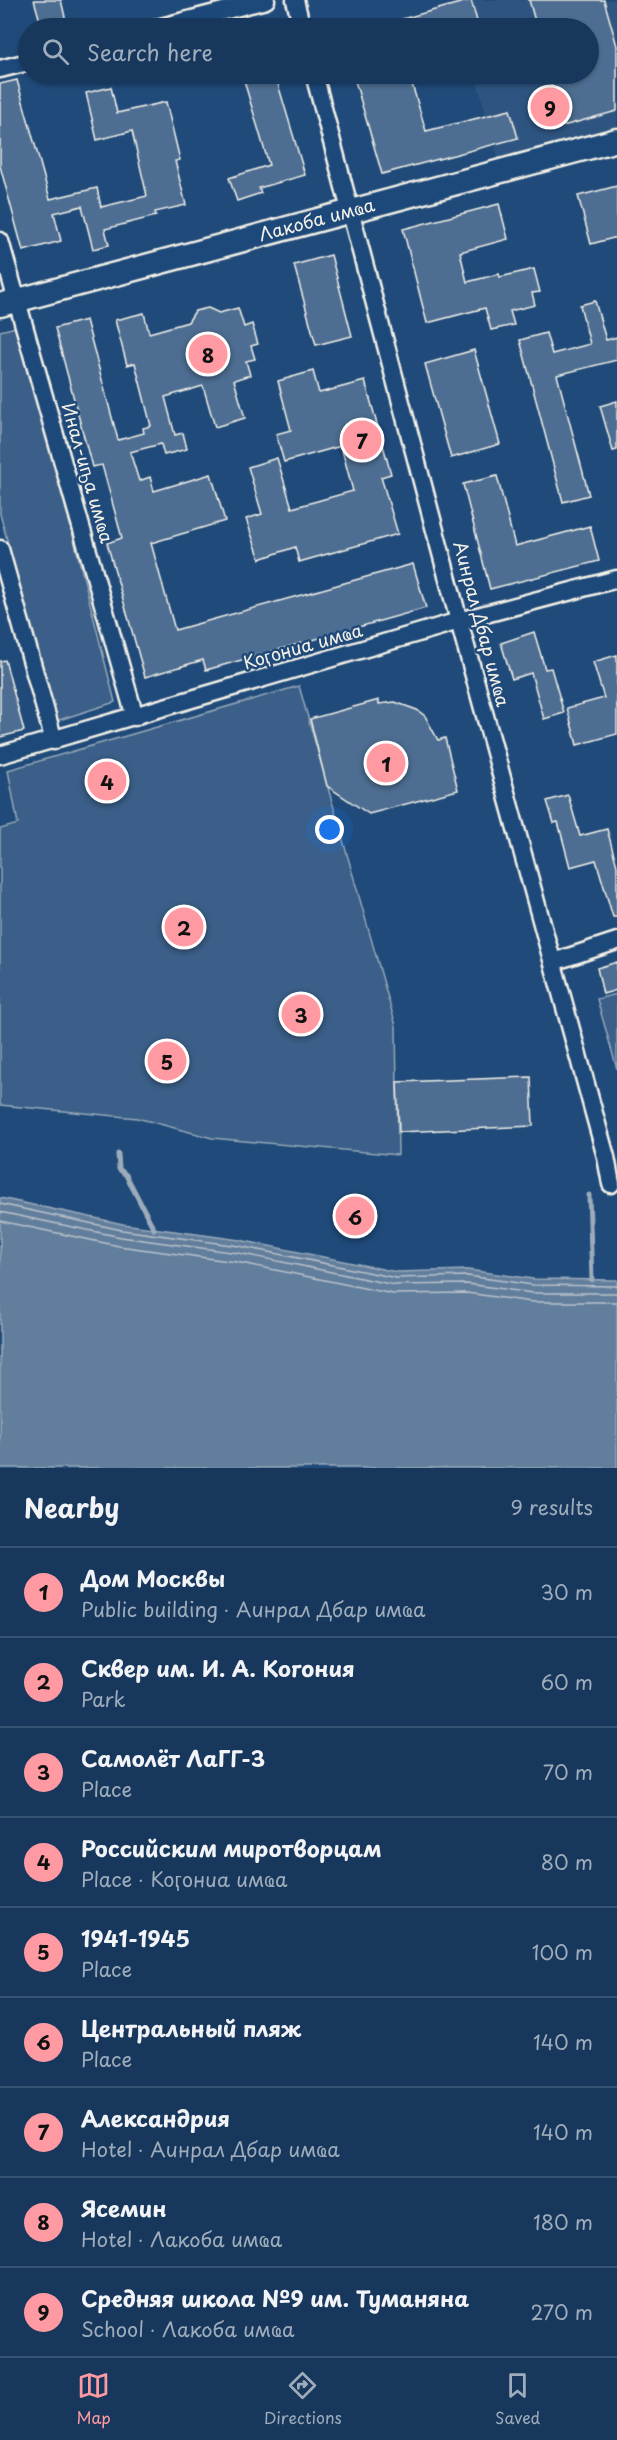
<!DOCTYPE html>
<html lang="en">
<head>
<meta charset="utf-8">
<style>
  body { margin:0; font-family:"Playpen Sans",sans-serif; background:#203f62; color:#f1f3f6 }
  .you { position:absolute; left:330px; top:830px; width:21px; height:21px; margin:-15px; border:4px solid #fff; border-radius:50%; background:#1a73e8; box-shadow:0 0 0 9px #1a73e833 }
  .badge { display:grid; place-items:center; width:39px; height:39px; border-radius:50%; background:#ff9aa2; color:#111; font-size:20px; font-weight:700 }
  .pin { position:absolute; translate:-50% -50%; border:3px solid #fff; box-shadow:0 2px 6px #0006 }
  .list { margin:0; padding:0; list-style:none }
  h2 { display:flex; justify-content:space-between; align-items:center; height:78px; margin:0; padding:0 24px; font-size:26px }
  h2 small { font-size:20px; font-weight:400; color:#9eacbb }
  .list li { display:grid; grid-template-columns:39px 1fr auto; gap:18px; align-items:center; box-sizing:border-box; height:90px; padding:0 24px; border-top:2px solid #365272 }
  .list b { display:block; font-size:22px; white-space:nowrap }
  .list p { margin:0; font-size:20px; white-space:nowrap; color:#9eacbb }
  .list em { font-size:20px; font-style:normal; color:#9eacbb }
  .icon { flex:none; width:33px; height:33px; fill:none; stroke:currentColor; stroke-width:2; stroke-linecap:round; stroke-linejoin:round }
  .map { position:relative; flex:none; width:617px; height:1468px; overflow:hidden }
  .search { position:absolute; background:#17385c; box-shadow:0 2px 4px #0004; left:18px; right:18px; top:18px; height:66px; display:flex; align-items:center; gap:15px; box-sizing:border-box; padding:0 21px; border-radius:33px; color:#9eacbb; font-size:22px }
  .sheet { height:888px; background:#17385c }
  nav { display:flex; justify-content:space-around; align-items:center; box-sizing:border-box; height:84px; border-top:2px solid #365272; background:#17385c; font-size:16px; color:#9eacbb }
  nav a { display:grid; justify-items:center; gap:3px }
  nav .on { color:#ff9aa2 }
  .map>svg:first-child { display:block }
  .built { fill:#2d5581 }
  .green { fill:#3a5f88; stroke:#97a8b8; stroke-width:1.5 }
  .water { fill:#627e9d; stroke:#9cacbb; stroke-width:1.5 }
  .lines { fill:none; stroke-linecap:round; stroke-linejoin:round }
  .shore { stroke:#bac3ca; stroke-width:1.5 }
  .stream { stroke:#9cacbb; stroke-width:5 }
  .building { fill:#4d6e92; stroke:#f4f1e8; stroke-width:1.5 }
  .street-casing { stroke:#f4f1e8; stroke-width:21 }
  .secondary-casing { stroke:#f4f1e8; stroke-width:27 }
  .street { stroke:#1f4a7a; stroke-width:16 }
  .secondary { stroke:#1f4a7a; stroke-width:22 }
  .labels { text-anchor:middle; stroke-width:5; stroke-linejoin:round; paint-order:stroke }
  .street-label { font-size:18px; fill:#f4f1e8; stroke:#1f4a7a }
</style>
</head>
<body>
<div class="map">
<svg width="617" height="1468" viewBox="0 0 617 1468">
  <rect width="100%" height="100%" fill="#1f4a7a"/>
  <filter id="ink" filterUnits="userSpaceOnUse"><feTurbulence type="fractalNoise" baseFrequency=".0167" numOctaves="2"/><feDisplacementMap in="SourceGraphic" scale="12" xChannelSelector="R" yChannelSelector="G"/><feConvolveMatrix kernelMatrix="1 2 1 2 8 2 1 2 1" color-interpolation-filters="sRGB"/></filter>
  <g filter="url(#ink)">
    <path class="built" d="M 454,0 L 617,0 L 617,140 L 501,169 L 475,74 L 588,74 L 588,28 L 462,28 Z"/>
    <g class="green">
      <path d="M 20,326 L 115,702 L 56,721 L 0,514 L 0,331 Z"/>
      <path d="M 299,686 L 396,1026 L 398,1155 L 212,1138 L 137,1118 L 0,1105 L 0,829 L 18,824 L 8,770 Z"/>
      <path d="M 617,994 L 617,1069 L 597,999 Z"/>
    </g>
    <path class="water" d="M 0,1198 L 123,1224 L 240,1240 L 397,1272 L 468,1270 L 533,1279 L 617,1280 L 617,1468 L 0,1468 Z"/>
    <g class="lines">
      <g class="shore">
        <path d="M 0,1204 L 122,1230 L 239,1246 L 396,1278 L 468,1276 L 533,1285 L 617,1286"/>
        <path d="M 0,1212 L 121,1237 L 238,1253 L 395,1285 L 467,1284 L 533,1293 L 617,1293"/>
        <path d="M 0,1221 L 119,1246 L 236,1262 L 393,1294 L 467,1293 L 532,1302 L 617,1302"/>
      </g>
      <g class="stream">
        <path d="M 118,1154 L 119,1169 L 126,1175 L 154,1229"/>
        <path d="M 589,1195 L 592,1280"/>
      </g>
    </g>
    <g class="building">
      <path d="M 34,0 L 61,0 L 66,21 L 42,28 Z"/>
      <path d="M 471,0 L 479,28 L 385,28 L 384,24 Z"/>
      <path d="M 529,0 L 604,0 L 617,46 L 617,111 L 563,126 L 548,74 L 588,74 L 588,28 L 537,28 Z"/>
      <path d="M 242,74 L 275,74 L 305,175 L 259,188 L 261,193 L 237,201 L 229,178 L 269,165 Z"/>
      <path d="M 353,74 L 409,74 L 426,131 L 510,110 L 518,138 L 382,174 Z"/>
      <path d="M 17,80 L 50,199 L 97,188 L 101,207 L 147,196 L 132,131 L 97,140 L 86,93 L 111,87 L 117,113 L 166,102 L 180,160 L 175,161 L 186,205 L 155,212 L 156,216 L 105,229 L 109,245 L 93,249 L 82,206 L 54,213 L 61,241 L 23,251 L 0,166 L 0,84 Z"/>
      <path d="M 617,186 L 617,237 L 591,244 L 578,196 Z"/>
      <path d="M 499,204 L 508,239 L 460,252 L 467,282 L 499,274 L 500,277 L 534,269 L 540,292 L 532,293 L 535,305 L 510,311 L 514,325 L 491,330 L 485,308 L 427,323 L 403,229 Z"/>
      <path d="M 331,255 L 352,336 L 316,345 L 294,265 Z"/>
      <path d="M 595,301 L 606,340 L 617,337 L 617,360 L 557,375 L 589,495 L 563,502 L 520,340 L 546,333 L 552,354 L 590,344 L 580,305 Z"/>
      <path d="M 208,308 L 219,313 L 238,308 L 244,327 L 252,324 L 258,344 L 251,346 L 255,359 L 246,361 L 250,375 L 234,380 L 245,418 L 215,427 L 203,386 L 165,397 L 175,435 L 183,433 L 187,449 L 164,455 L 161,444 L 130,452 L 139,481 L 150,477 L 154,491 L 211,474 L 225,521 L 151,543 L 175,630 L 413,564 L 426,608 L 206,670 L 203,660 L 145,677 L 107,543 L 122,538 L 102,465 L 92,467 L 55,328 L 86,320 L 118,440 L 144,433 L 143,428 L 151,426 L 135,363 L 127,365 L 115,320 L 144,313 L 149,333 L 188,322 L 195,311 Z"/>
      <path d="M 474,350 L 500,444 L 451,458 L 425,364 Z"/>
      <path d="M 313,371 L 319,393 L 365,381 L 391,474 L 381,477 L 398,534 L 299,562 L 295,547 L 260,559 L 246,519 L 262,514 L 248,467 L 277,458 L 292,508 L 353,491 L 341,446 L 284,462 L 276,434 L 291,430 L 278,381 Z"/>
      <path d="M 617,401 L 617,450 L 613,451 L 600,406 Z"/>
      <path d="M 497,476 L 515,546 L 590,526 L 599,561 L 490,589 L 463,484 Z"/>
      <path d="M 534,632 L 545,669 L 551,668 L 564,713 L 544,719 L 531,673 L 512,679 L 501,643 Z"/>
      <path d="M 617,655 L 617,734 L 577,745 L 567,708 L 604,698 L 593,662 Z"/>
      <path d="M 5,660 L 24,731 L 0,737 L 0,661 Z"/>
      <path d="M 379,700 L 379,704 L 395,702 L 417,710 L 425,716 L 438,740 L 445,738 L 458,790 L 369,814 L 327,786 L 310,719 Z"/>
      <path d="M 568,795 L 580,836 L 607,829 L 617,866 L 617,917 L 613,917 L 596,860 L 570,867 L 558,822 L 554,823 L 547,801 Z"/>
      <path d="M 617,962 L 617,990 L 603,994 L 597,968 Z"/>
      <path d="M 531,1077 L 533,1126 L 399,1132 L 397,1082 Z"/>
    </g>
    <g class="lines">
      <g class="street-casing">
        <g id="street">
          <path d="M 295,0 L 302,28"/>
          <path d="M 157,28 L 266,0"/>
          <path d="M 0,69 L 28,62"/>
          <path d="M 314,74 L 459,621 L 606,1157 L 611,1184"/>
          <path d="M 0,241 L 135,717"/>
          <path d="M 0,549 L 54,741"/>
          <path d="M 0,755 L 459,621 L 617,579"/>
          <path d="M 553,962 L 617,941"/>
        </g>
      </g>
      <g class="secondary-casing">
        <g id="secondary">
          <path id="s1" d="M 0,305 L 617,140"/>
        </g>
      </g>
      <use href="#street" class="street"/>
      <use href="#secondary" class="secondary"/>
    </g>
  </g>
  <g class="labels">
    <g class="street-label">
      <text dy="6" stroke="none"><textPath href="#s1" startOffset="328">Лакоба имҩа</textPath></text>
      <text transform="translate(87 473) rotate(74)" y="6">Инал-иҧа имҩа</text>
      <text transform="translate(481 624) rotate(75)" y="6">Аинрал Дбар имҩа</text>
      <text transform="translate(303 647) rotate(-16)" y="6">Коӷониа имҩа</text>
    </g>
  </g>
</svg>
<div class="you"></div>
<div class="pin badge" style="left:386px;top:763px">1</div>
<div class="pin badge" style="left:184px;top:927px">2</div>
<div class="pin badge" style="left:301px;top:1014px">3</div>
<div class="pin badge" style="left:107px;top:781px">4</div>
<div class="pin badge" style="left:167px;top:1061px">5</div>
<div class="pin badge" style="left:355px;top:1216px">6</div>
<div class="pin badge" style="left:362px;top:440px">7</div>
<div class="pin badge" style="left:208px;top:354px">8</div>
<div class="pin badge" style="left:550px;top:107px">9</div>
<div class="search"><svg class="icon" aria-label="search" viewBox="0 0 24 24"><circle cx="10" cy="10" r="6"/><path d="M15 15l6 6"/></svg>Search here</div>
</div>
<section class="sheet">
<h2>Nearby<small>9 results</small></h2>
<ul class="list">
<li><span class="badge">1</span><div><b>Дом Москвы</b><p>Public building · Аинрал Дбар имҩа</p></div><em>30 m</em></li>
<li><span class="badge">2</span><div><b>Сквер им. И. А. Когония</b><p>Park</p></div><em>60 m</em></li>
<li><span class="badge">3</span><div><b>Самолёт ЛаГГ-3</b><p>Place</p></div><em>70 m</em></li>
<li><span class="badge">4</span><div><b>Российским миротворцам</b><p>Place · Коӷониа имҩа</p></div><em>80 m</em></li>
<li><span class="badge">5</span><div><b>1941-1945</b><p>Place</p></div><em>100 m</em></li>
<li><span class="badge">6</span><div><b>Центральный пляж</b><p>Place</p></div><em>140 m</em></li>
<li><span class="badge">7</span><div><b>Александрия</b><p>Hotel · Аинрал Дбар имҩа</p></div><em>140 m</em></li>
<li><span class="badge">8</span><div><b>Ясемин</b><p>Hotel · Лакоба имҩа</p></div><em>180 m</em></li>
<li><span class="badge">9</span><div><b>Средняя школа №9 им. Туманяна</b><p>School · Лакоба имҩа</p></div><em>270 m</em></li>
</ul>
</section>
<nav>
<a class="on"><svg class="icon" aria-label="map" viewBox="0 0 24 24"><path d="M3 6l6-2 6 2 6-2v14l-6 2-6-2-6 2zM9 4v14M15 6v14"/></svg>Map</a>
<a><svg class="icon" aria-label="directions" viewBox="0 0 24 24"><path d="M12 3l9 9-9 9-9-9zM9 14v-3h6M13 9l2 2-2 2"/></svg>Directions</a>
<a><svg class="icon" aria-label="saved" viewBox="0 0 24 24"><path d="M7 4h10v16l-5-4-5 4z"/></svg>Saved</a>
</nav>
</body>
</html>
